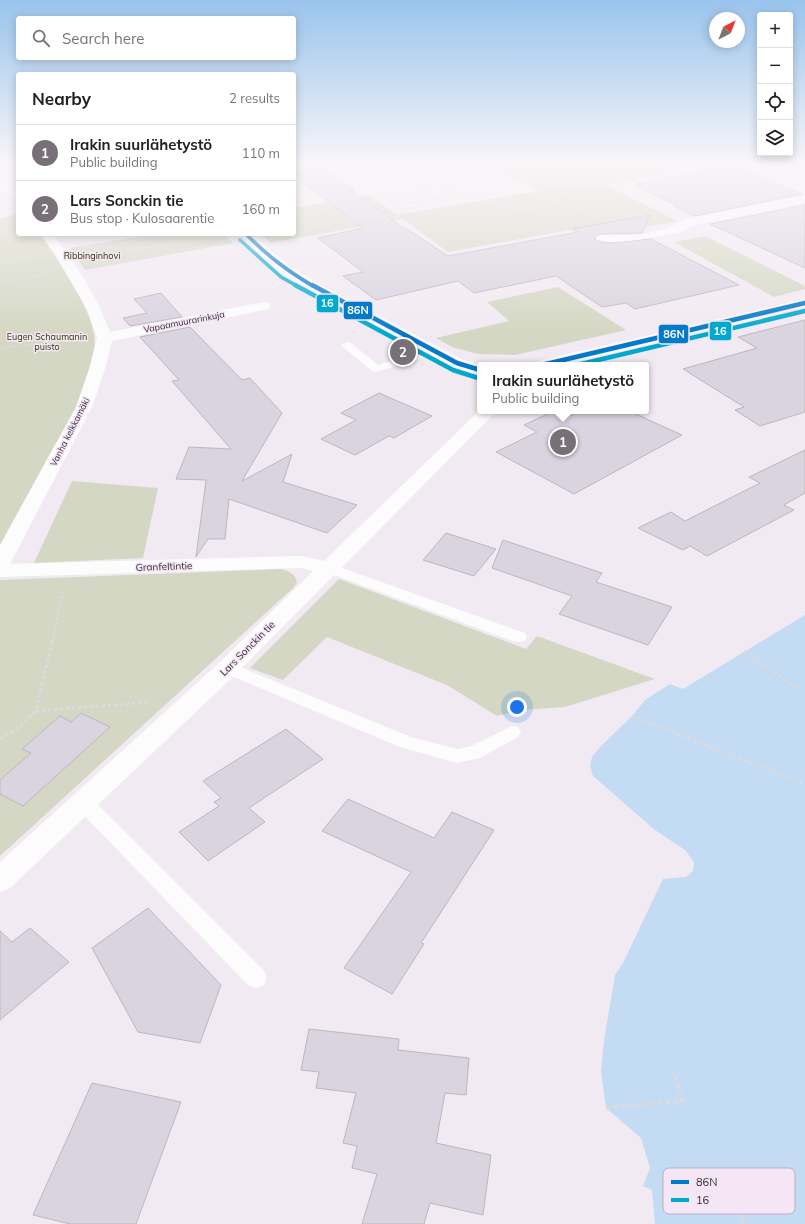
<!DOCTYPE html>
<html lang="en">
<head>
<meta charset="utf-8">
<style>
  body { margin:0; font-family:Mulish,sans-serif; background:#f2f2f2; color:#222 }
  .controls { position:absolute; right:12px; top:12px; display:grid; overflow:hidden; border-radius:4px; box-shadow:0 2px 10px #0003 }
  .controls button { width:36px; height:36px; display:grid; place-items:center; padding:0; border:0; border-bottom:1px solid #e0e0e0; background:#fff; color:#222; font:20px sans-serif }
  .compass { position:absolute; left:709px; top:12px; width:36px; height:36px; border-radius:50%; background:#fff; box-shadow:0 2px 10px #0003; rotate:42deg }
  .you { position:absolute; left:517px; top:707px; width:14px; height:14px; margin:-10px; border:3px solid #fff; border-radius:50%; background:#1a73e8; box-shadow:0 0 0 6px #1a73e833 }
  .badge { display:grid; place-items:center; width:26px; height:26px; border-radius:50%; background:#777077; color:#fff; font-size:13px; font-weight:700 }
  .pin { position:absolute; translate:-50% -50%; border:2px solid #fff; box-shadow:0 1px 4px #0006 }
  .popup { position:absolute; left:477px; top:362px; width:172px; height:52px; box-sizing:border-box; display:grid; place-content:center; border-radius:4px; background:#fff; filter:drop-shadow(0 1px 3px #0005); font-size:13px; white-space:nowrap; color:#767676 }
  .popup b { font-size:15px; color:#222 }
  .popup::after { content:''; position:absolute; left:50%; top:100%; margin-left:-8px; border:8px solid transparent; border-top-color:#fff }
  .list { margin:0; padding:0; list-style:none }
  h2 { display:flex; justify-content:space-between; align-items:center; height:52px; margin:0; padding:0 16px; font-size:17px }
  h2 small { font-size:13px; font-weight:400; color:#767676 }
  .list li { display:grid; grid-template-columns:26px 1fr auto; gap:12px; align-items:center; box-sizing:border-box; height:56px; padding:0 16px; border-top:1px solid #e0e0e0 }
  .list b { display:block; font-size:15px; white-space:nowrap }
  .list p { margin:0; font-size:13px; white-space:nowrap; color:#767676 }
  .list em { font-size:13px; font-style:normal; color:#767676 }
  .icon { flex:none; width:22px; height:22px; fill:none; stroke:currentColor; stroke-width:2; stroke-linecap:round; stroke-linejoin:round }
  .map { position:relative; flex:none; width:805px; height:1224px; overflow:hidden }
  .search { position:absolute; background:#fff; box-shadow:0 2px 10px #0003; left:16px; top:16px; width:280px; height:44px; display:flex; align-items:center; gap:10px; box-sizing:border-box; padding:0 14px; border-radius:4px; color:#767676; font-size:15px }
  .panel { position:absolute; background:#fff; box-shadow:0 2px 10px #0003; left:16px; top:72px; width:280px; height:164px; border-radius:4px }
  .map>svg:first-child { display:block }
  .green { fill:#d4d7c3 }
  .water { fill:#c4dbf4 }
  .building { fill:#dad3e0; stroke:#bcb7be }
  .lines { fill:none; stroke-linecap:round; stroke-linejoin:round }
  .path-far4 { stroke:#dcdadc; stroke-width:1.5; stroke-dasharray:1.5 1; stroke-linecap:butt }
  .path-far3 { stroke:#dcdadc; stroke-width:2; stroke-dasharray:2 1.5; stroke-linecap:butt }
  .path-far2 { stroke:#dcdadc; stroke-width:2.5; stroke-dasharray:2.5 2; stroke-linecap:butt }
  .path-far1 { stroke:#dcdadc; stroke-width:3; stroke-dasharray:3.5 2.5; stroke-linecap:butt }
  .path { stroke:#dcdadc; stroke-width:3.5; stroke-dasharray:4.5 3; stroke-linecap:butt }
  .lane { fill:#fdfcfd; fill-rule:evenodd }
  .street { fill:#fdfcfd; fill-rule:evenodd }
  .secondary { fill:#fdfcfd; fill-rule:evenodd }
  .bus-1-far1-casing { stroke:#f5e6f5; stroke-width:5 }
  .bus-1-casing { stroke:#f5e6f5; stroke-width:6 }
  .bus-2-far1-casing { stroke:#f5e6f5; stroke-width:5 }
  .bus-2-casing { stroke:#f5e6f5; stroke-width:6 }
  .bus-1-far1 { stroke:#007ac9; stroke-width:3.5 }
  .bus-1 { stroke:#007ac9; stroke-width:4.5 }
  .bus-2-far1 { stroke:#00a9ce; stroke-width:3.5 }
  .bus-2 { stroke:#00a9ce; stroke-width:4.5 }
  .labels { text-anchor:middle; stroke-width:3; stroke-linejoin:round; paint-order:stroke }
  .far-park-label { font-size:9px; fill:#2f3800; stroke:#f5e6f5 }
  .far-street-label { font-size:9px; fill:#352f35; stroke:#f5e6f5 }
  .street-label { font-size:10px; fill:#352f35; stroke:#f5e6f5 }
  .key { fill:#f5e6f5; stroke:#bbafbb; stroke-width:1 }
  .key-label { font-size:11px; fill:#352f35 }
  .line-badge { stroke:#f5e6f5; stroke-width:1.5 }
  .badge-label { font-size:11px; text-anchor:middle; font-weight:bold; fill:#fff }
</style>
</head>
<body>
<div class="map">
<svg width="805" height="1224" viewBox="0 0 805 1224">
  <rect width="100%" height="100%" fill="#f2eaf2"/>
  <g class="green">
    <path d="M 486,164 L 720,164 L 606,185 L 677,221 L 646,227 L 630,219 L 448,252 L 403,219 L 270,243 L 262,234 L 294,234 L 294,208 L 369,195 L 397,215 L 539,191 Z"/>
    <path d="M 18,213 L 18,234 L 41,234 C 57,259 91,307 94,336 C 100,375 65,427 46,461 C 31,489 15,518 0,546 L 0,219 Z"/>
    <path d="M 155,234 L 224,234 L 233,243 L 85,270 L 70,248 Z"/>
    <path d="M 705,236 L 805,286 L 805,289 L 774,297 L 674,242 Z"/>
    <path d="M 558,287 L 626,330 L 515,355 L 478,354 L 452,347 L 436,338 L 509,321 L 487,302 Z"/>
    <path d="M 72,481 L 158,488 L 143,558 L 34,563 Z"/>
    <path d="M 281,569 C 289,571 296,574 297,583 L 293,588 L 0,856 L 0,580 Z"/>
    <path d="M 339,579 L 526,649 L 537,636 L 655,679 L 565,707 L 523,710 L 497,716 L 447,685 L 327,637 L 283,680 L 250,668 Z"/>
  </g>
  <path class="water" d="M 805,615 L 805,1224 L 655,1224 L 652,1190 L 643,1186 L 650,1168 L 641,1138 L 606,1108 L 601,1071 L 604,1040 L 615,975 L 623,963 L 663,879 L 686,877 L 693,871 L 694,862 L 685,850 L 655,830 L 593,776 L 590,766 L 592,757 L 600,747 L 632,716 L 645,700 L 670,684 L 683,689 Z"/>
  <g class="building">
    <path d="M 733,166 L 802,194 L 694,216 L 676,207 L 679,207 L 637,186 L 642,185 L 637,183 Z"/>
    <path d="M 324,168 L 354,190 L 350,190 L 405,229 L 407,229 L 448,256 L 578,232 L 572,229 L 650,215 L 642,233 L 600,234 L 594,239 L 601,242 L 610,243 L 651,239 L 739,285 L 635,309 L 626,303 L 602,307 L 556,276 L 474,293 L 458,281 L 376,300 L 343,276 L 363,272 L 318,238 L 363,228 L 294,176 L 294,172 Z"/>
    <path d="M 805,205 L 805,268 L 710,224 Z"/>
    <path d="M 161,293 L 182,317 L 130,326 L 123,318 L 147,313 L 134,299 Z"/>
    <path d="M 805,320 L 805,412 L 760,426 L 735,410 L 744,407 L 683,369 L 757,348 L 738,337 Z"/>
    <path d="M 190,327 L 242,380 L 250,378 L 282,413 L 242,481 L 292,454 L 283,482 L 357,505 L 327,533 L 229,499 L 225,539 L 208,539 L 196,557 L 206,480 L 176,479 L 189,447 L 231,449 L 172,381 L 179,380 L 140,337 Z"/>
    <path d="M 379,393 L 432,416 L 394,438 L 389,436 L 355,455 L 321,439 L 356,420 L 341,413 Z"/>
    <path d="M 554,411 L 558,411 L 569,416 L 580,411 L 629,411 L 682,435 L 574,494 L 496,452 L 537,432 L 524,425 Z"/>
    <path d="M 805,450 L 805,493 L 784,505 L 794,510 L 707,556 L 690,546 L 683,550 L 638,528 L 671,512 L 685,521 L 760,483 L 749,477 Z"/>
    <path d="M 446,533 L 496,549 L 474,576 L 423,560 Z"/>
    <path d="M 503,540 L 602,573 L 596,582 L 672,607 L 648,645 L 559,614 L 572,596 L 492,568 Z"/>
    <path d="M 81,713 L 110,727 L 23,806 L 0,794 L 0,780 L 31,753 L 22,749 L 60,716 L 71,722 Z"/>
    <path d="M 286,729 L 323,759 L 249,808 L 265,822 L 208,861 L 179,832 L 219,806 L 214,802 L 221,798 L 203,781 Z"/>
    <path d="M 348,799 L 434,838 L 452,812 L 494,830 L 421,943 L 424,944 L 392,994 L 344,968 L 411,872 L 322,831 Z"/>
    <path d="M 148,908 L 221,985 L 200,1043 L 138,1032 L 92,948 Z"/>
    <path d="M 30,928 L 69,962 L 0,1020 L 0,931 L 12,942 Z"/>
    <path d="M 309,1029 L 399,1039 L 398,1050 L 469,1058 L 466,1095 L 445,1093 L 436,1143 L 491,1155 L 483,1215 L 430,1203 L 424,1224 L 362,1224 L 377,1174 L 352,1168 L 357,1146 L 343,1143 L 356,1093 L 316,1088 L 319,1072 L 301,1070 Z"/>
    <path d="M 92,1083 L 181,1102 L 136,1224 L 70,1224 L 33,1215 Z"/>
  </g>
  <g class="lines">
    <g class="path-far4">
      <path d="M 410,181 L 435,198"/>
      <path d="M 417,186 L 440,182 L 453,164"/>
      <path d="M 452,195 C 462,196 473,194 483,197 C 492,199 499,206 508,208 C 535,215 558,202 574,180"/>
      <path d="M 554,202 L 585,210 L 627,213 L 643,216"/>
      <path d="M 396,205 L 452,196"/>
      <path d="M 405,212 L 414,207 L 449,200 L 452,196 L 450,189 L 440,182"/>
      <path d="M 294,214 L 387,199 L 405,212 L 294,231"/>
      <path d="M 294,224 L 315,221 L 324,225"/>
      <path d="M 0,234 L 18,234"/>
      <path d="M 214,234 L 223,243"/>
      <path d="M 160,236 L 164,244 L 174,252"/>
      <path d="M 106,245 L 120,252 L 114,262"/>
      <path d="M 83,248 L 171,234"/>
      <path d="M 120,252 L 164,244"/>
      <path d="M 0,258 L 3,262"/>
      <path d="M 0,262 L 37,256"/>
      <path d="M 95,266 L 228,242"/>
      <path d="M 0,283 L 49,274"/>
    </g>
    <path class="path-far3" d="M 0,348 L 81,339"/>
    <path class="path-far2" d="M 52,642 L 63,591"/>
    <g class="path-far1">
      <path d="M 744,651 L 796,688"/>
      <path d="M 36,711 L 151,702"/>
      <path d="M 632,716 L 805,784"/>
      <path d="M 0,739 L 18,728 L 36,711 L 52,641"/>
    </g>
    <g class="path">
      <path d="M 606,1108 L 682,1101 L 674,1072"/>
      <path d="M 736,1193 L 744,1224"/>
    </g>
    <g class="lane">
      <path d="M 674,227 L 677,228 L 679,230 L 677,232 C 663,236 605,248 595,238 L 600,235 L 638,235 Z"/>
      <path d="M 347,342 L 351,343 L 378,365 L 409,356 L 426,348 L 434,348 L 436,350 L 434,352 L 417,360 L 376,372 L 372,371 L 343,347 L 341,345 Z"/>
      <path d="M 328,563 L 525,633 L 527,637 L 525,641 L 519,642 L 513,641 L 323,571 L 320,568 L 323,565 Z"/>
      <path d="M 228,662 L 411,737 L 457,749 L 469,747 L 512,726 L 518,727 L 521,732 L 518,737 L 480,758 L 457,763 L 400,747 L 222,672 L 219,668 L 222,664 Z"/>
      <path d="M 84,796 L 91,798 L 264,971 L 267,978 L 264,985 L 256,988 L 248,985 L 77,808 L 74,803 L 77,798 Z"/>
    </g>
    <g class="street">
      <path d="M 0,180 L 4,181 L 18,190 L 18,200 L 14,199 L 0,188 Z"/>
      <path d="M 805,195 L 805,203 L 695,225 L 678,233 L 670,233 L 668,230 L 670,227 L 687,219 Z"/>
      <path d="M 40,234 L 53,234 C 76,264 97,297 110,332 L 264,302 L 269,303 L 271,306 L 269,309 L 264,310 L 112,341 L 105,369 L 92,407 L 10,564 L 301,556 L 324,561 L 480,410 L 497,411 L 236,674 L 10,888 L 0,892 L 0,862 L 220,662 L 313,571 L 301,568 L 0,577 L 0,545 L 76,407 L 89,369 L 97,338 L 87,309 L 54,253 Z"/>
    </g>
    <g class="secondary">
      <path d="M 240,234 L 253,234 L 269,249 L 291,267 L 328,289 L 463,360 L 480,365 L 480,375 C 444,366 413,346 381,329 C 338,306 267,274 240,234 Z"/>
      <path d="M 805,299 L 805,307 L 562,365 L 534,365 L 536,362 L 542,360 Z"/>
    </g>
    <g class="bus-1-far1-casing">
      <path id="bus-1-far1" d="M 246,234 C 268,256 286,270 313,286"/>
    </g>
    <g class="bus-1-casing">
      <g id="bus-1">
        <path d="M 312,285 L 457,363 L 480,370"/>
        <path d="M 542,365 L 805,303"/>
      </g>
    </g>
    <g class="bus-2-far1-casing">
      <path id="bus-2-far1" d="M 240,240 L 281,277 L 297,286"/>
    </g>
    <g class="bus-2-casing">
      <g id="bus-2">
        <path d="M 295,285 L 453,370 L 478,378"/>
        <path d="M 577,365 L 805,311"/>
      </g>
    </g>
    <use href="#bus-1-far1" class="bus-1-far1"/>
    <use href="#bus-1" class="bus-1"/>
    <use href="#bus-2-far1" class="bus-2-far1"/>
    <use href="#bus-2" class="bus-2"/>
  </g>
  <linearGradient id="sky" x2="0" y2="1"><stop stop-color="#99c4ed"/><stop offset="0.49" stop-color="#f9f6f9"/><stop offset="1" stop-color="#f9f6f9" stop-opacity="0"/></linearGradient>
  <rect width="805" height="335" fill="url(#sky)"/>
  <g class="labels">
    <g class="far-park-label">
      <text x="92" y="259">Ribbinginhovi</text>
      <text x="47" y="340">Eugen Schaumanin<tspan x="47" dy="10">puisto</tspan></text>
    </g>
    <g class="far-street-label">
      <text transform="translate(184 322) rotate(-11)" y="3">Vapaamuurarinkuja</text>
      <text transform="translate(70 432) rotate(-63)" y="3">Vanha kelkkamäki</text>
    </g>
    <g class="street-label">
      <text transform="translate(164 566) rotate(-2)" y="4">Granfeltintie</text>
      <text transform="translate(247 648) rotate(-45)" y="4">Lars Sonckin tie</text>
    </g>
  </g>
  <rect x="663" y="1168" width="132" height="46" rx="6" class="key"/>
  <rect x="671" y="1180" width="18" height="4" fill="#007ac9"/>
  <rect x="671" y="1198" width="18" height="4" fill="#00a9ce"/>
  <g class="key-label">
    <text x="696" y="1186">86N</text>
    <text x="696" y="1204">16</text>
  </g>
  <g class="line-badge">
    <rect x="316" y="294" width="23" height="19" rx="4" fill="#00a9ce"/>
    <rect x="343" y="301" width="30" height="19" rx="4" fill="#007ac9"/>
    <rect x="709" y="321" width="23" height="20" rx="4" fill="#00a9ce"/>
    <rect x="658" y="324" width="31" height="20" rx="4" fill="#007ac9"/>
  </g>
  <g class="badge-label">
    <text x="327" y="307">16</text>
    <text x="358" y="314">86N</text>
    <text x="720" y="335">16</text>
    <text x="674" y="338">86N</text>
  </g>
</svg>
<div class="controls">
<button>+</button>
<button>−</button>
<button><svg class="icon" aria-label="locate" viewBox="0 0 24 24"><circle cx="12" cy="12" r="6"/><path d="M12 2v4M12 18v4M2 12h4M18 12h4"/></svg></button>
<button><svg class="icon" aria-label="layers" viewBox="0 0 24 24"><path d="M12 4l9 5-9 5-9-5zM3 14l9 5 9-5"/></svg></button>
</div>
<svg class="compass" viewBox="-18 -18 36 36"><path d="M0-13l5 13h-10z" fill="#e53935"/><path d="M0 13l5-13h-10z" fill="#767676"/></svg>
<div class="you"></div>
<div class="pin badge" style="left:563px;top:442px">1</div>
<div class="popup"><b>Irakin suurlähetystö</b>Public building</div>
<div class="pin badge" style="left:403px;top:352px">2</div>
<div class="search"><svg class="icon" aria-label="search" viewBox="0 0 24 24"><circle cx="10" cy="10" r="6"/><path d="M15 15l6 6"/></svg>Search here</div>
<section class="panel">
<h2>Nearby<small>2 results</small></h2>
<ul class="list">
<li><span class="badge">1</span><div><b>Irakin suurlähetystö</b><p>Public building</p></div><em>110 m</em></li>
<li><span class="badge">2</span><div><b>Lars Sonckin tie</b><p>Bus stop · Kulosaarentie</p></div><em>160 m</em></li>
</ul>
</section>
</div>
</body>
</html>
